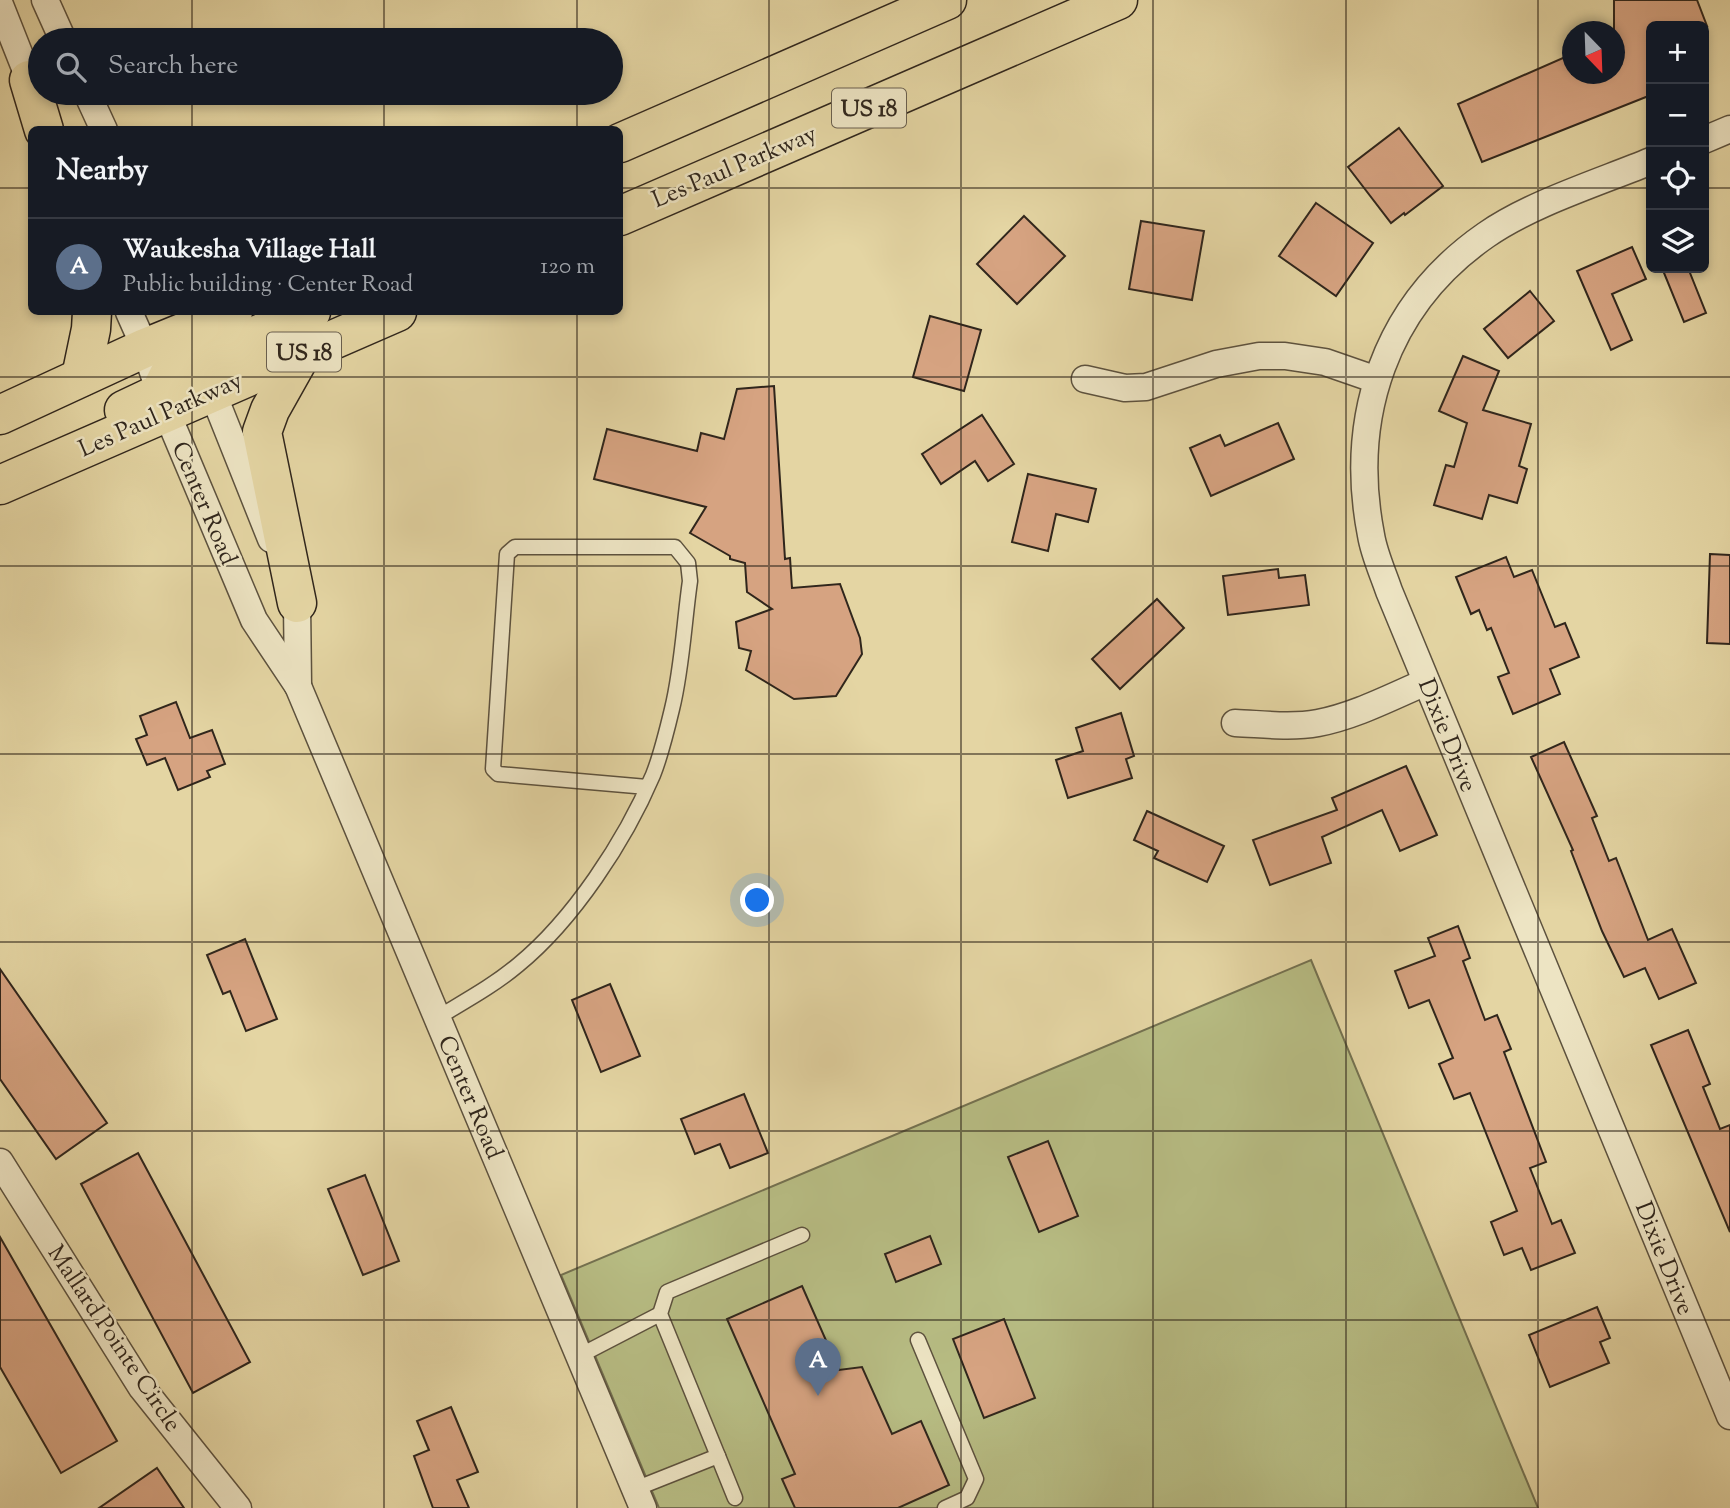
<!DOCTYPE html>
<html lang="en">
<head>
<meta charset="utf-8">
<style>
  body { margin:0; font-family:"Sorts Mill Goudy",serif; background:#242831; color:#f1f3f6 }
  .controls { position:absolute; right:21px; top:21px; display:grid; overflow:hidden; border-radius:10px; box-shadow:0 4px 10px #0003 }
  .controls button { width:63px; height:63px; display:grid; place-items:center; padding:0; border:0; border-bottom:2px solid #363941; background:#171b24; color:#f1f3f6; font:35px sans-serif }
  .compass { position:absolute; left:1562px; top:21px; width:63px; height:63px; border-radius:50%; background:#171b24; box-shadow:0 4px 10px #0003; rotate:157deg }
  .you { position:absolute; left:758px; top:901px; width:24px; height:24px; margin:-18px; border:5px solid #fff; border-radius:50%; background:#1a73e8; box-shadow:0 0 0 10px #1a73e833 }
  .badge { display:grid; place-items:center; width:46px; height:46px; border-radius:50%; background:#b45309; color:#fff; font-size:23px; font-weight:700 }
  .pin { position:absolute; translate:-50% -58px; filter:drop-shadow(0 2px 4px #0008) }
  .pin::after { content:''; position:absolute; top:37px; width:24px; height:21px; background:inherit; clip-path:polygon(0 0,100% 0,50% 100%) }
  .list { margin:0; padding:0; list-style:none }
  h2 { display:flex; justify-content:space-between; align-items:center; height:91px; margin:0; padding:0 28px; font-size:30px }
  h2 small { font-size:23px; font-weight:400; color:#9ea1a6 }
  .list li { display:grid; grid-template-columns:46px 1fr auto; gap:21px; align-items:center; box-sizing:border-box; height:98px; padding:0 28px; border-top:2px solid #363941 }
  .list b { display:block; font-size:26px; white-space:nowrap }
  .list p { margin:0; font-size:23px; white-space:nowrap; color:#9ea1a6 }
  .list em { font-size:23px; font-style:normal; color:#9ea1a6 }
  .icon { flex:none; width:38px; height:38px; fill:none; stroke:currentColor; stroke-width:2; stroke-linecap:round; stroke-linejoin:round }
  .map { position:relative; flex:none; width:1730px; height:1508px; overflow:hidden }
  .search { position:absolute; background:#171b24; box-shadow:0 4px 10px #0003; left:28px; top:28px; width:595px; height:77px; display:flex; align-items:center; gap:18px; box-sizing:border-box; padding:0 24px; border-radius:38px; color:#9ea1a6; font-size:26px }
  .panel { position:absolute; background:#171b24; box-shadow:0 4px 10px #0003; left:28px; top:126px; width:595px; height:189px; border-radius:10px }
  .map>svg:first-child { display:block }
  .green { fill:#b7bc83; stroke:#747150; stroke-width:2 }
  .building { fill:#d6a381; stroke:#30261c; stroke-width:2 }
  .lines { fill:none; stroke-linecap:round; stroke-linejoin:round }
  .lane-casing { stroke:#5d523e; stroke-width:17 }
  .street-casing { stroke:#5d523e; stroke-width:29 }
  .primary-casing { stroke:#30261c; stroke-width:41 }
  .lane { stroke:#ede4c3; stroke-width:14 }
  .street { stroke:#ede4c3; stroke-width:26 }
  .primary { stroke:#e4d5a3; stroke-width:38 }
  .grid { fill:none; stroke:#30261c; stroke-width:2; stroke-opacity:0.55 }
  .labels { text-anchor:middle; stroke-width:5; stroke-linejoin:round; paint-order:stroke }
  .shield { fill:#ede4c3; stroke:#695f4e; stroke-width:2 }
  .shield-label { font-size:23px; font-weight:bold; fill:#30261c }
  .street-label { font-size:24px; fill:#30261c; stroke:#ede4c3 }
</style>
</head>
<body>
<div class="map">
<svg width="1730" height="1508" viewBox="0 0 1730 1508">
  <rect width="100%" height="100%" fill="#e4d5a3"/>
  <filter id="stains"><feTurbulence type="fractalNoise" baseFrequency=".00286" numOctaves="4"/><feColorMatrix values="0 0 0 0 .2 0 0 0 0 .09 0 0 0 0 .02 0 0 0 .5 -.17"/></filter>
  <radialGradient id="worn" r=".72"><stop offset=".6" stop-color="#630" stop-opacity="0"/><stop offset="1" stop-color="#630" stop-opacity=".3"/></radialGradient>
  <path class="green" d="M 1311,960 L 1538,1508 L 659,1508 L 561,1275 Z"/>
  <g class="building">
    <path d="M 1614,0 L 1697,0 L 1707,26 L 1651,26 L 1651,95 L 1482,162 L 1458,104 L 1572,54 L 1572,74 L 1614,74 Z"/>
    <path d="M 1399,128 L 1443,186 L 1405,215 L 1404,213 L 1391,223 L 1348,167 Z"/>
    <path d="M 1316,203 L 1373,243 L 1336,296 L 1279,256 Z"/>
    <path d="M 1024,216 L 1065,256 L 1017,304 L 977,264 Z"/>
    <path d="M 1141,221 L 1204,231 L 1192,300 L 1129,289 Z"/>
    <path d="M 1632,247 L 1646,279 L 1612,294 L 1632,340 L 1611,350 L 1577,271 Z"/>
    <path d="M 1662,268 L 1688,268 L 1706,313 L 1684,322 Z"/>
    <path d="M 1530,291 L 1554,321 L 1508,358 L 1484,329 Z"/>
    <path d="M 930,316 L 981,330 L 964,391 L 913,377 Z"/>
    <path d="M 1463,356 L 1499,371 L 1483,410 L 1531,424 L 1519,466 L 1527,469 L 1517,503 L 1489,495 L 1482,519 L 1434,505 L 1446,465 L 1454,467 L 1467,423 L 1439,411 Z"/>
    <path d="M 774,386 L 785,559 L 790,558 L 792,588 L 840,584 L 860,638 L 862,654 L 836,696 L 794,699 L 746,670 L 751,651 L 739,648 L 736,622 L 772,609 L 747,592 L 745,563 L 730,559 L 730,556 L 690,533 L 706,507 L 594,479 L 607,429 L 697,451 L 701,433 L 724,439 L 737,389 Z"/>
    <path d="M 982,415 L 1014,464 L 988,481 L 975,461 L 941,484 L 922,454 Z"/>
    <path d="M 1278,423 L 1294,459 L 1211,496 L 1190,448 L 1220,435 L 1225,446 Z"/>
    <path d="M 1028,474 L 1096,489 L 1088,522 L 1056,514 L 1048,551 L 1012,542 Z"/>
    <path d="M 1710,554 L 1730,555 L 1730,644 L 1707,643 Z"/>
    <path d="M 1506,557 L 1514,577 L 1532,570 L 1555,627 L 1565,623 L 1579,657 L 1550,669 L 1560,694 L 1513,714 L 1498,677 L 1509,673 L 1491,628 L 1487,630 L 1479,610 L 1471,614 L 1456,577 Z"/>
    <path d="M 1278,569 L 1279,578 L 1305,575 L 1309,605 L 1228,615 L 1223,576 Z"/>
    <path d="M 1157,599 L 1184,628 L 1120,689 L 1092,659 Z"/>
    <path d="M 176,702 L 190,738 L 212,730 L 225,764 L 207,771 L 210,777 L 178,790 L 165,758 L 147,765 L 136,739 L 147,735 L 140,716 Z"/>
    <path d="M 1121,713 L 1134,756 L 1126,759 L 1132,778 L 1068,798 L 1056,760 L 1083,751 L 1076,728 Z"/>
    <path d="M 1564,742 L 1597,816 L 1592,818 L 1609,861 L 1616,858 L 1648,940 L 1672,929 L 1696,983 L 1659,999 L 1645,968 L 1624,977 L 1602,931 L 1571,851 L 1573,850 L 1531,757 Z"/>
    <path d="M 1406,766 L 1437,835 L 1400,851 L 1382,810 L 1322,837 L 1331,863 L 1270,885 L 1253,840 L 1337,810 L 1332,798 Z"/>
    <path d="M 1147,811 L 1224,846 L 1207,882 L 1154,858 L 1158,851 L 1134,840 Z"/>
    <path d="M 1458,926 L 1470,958 L 1463,961 L 1485,1020 L 1497,1015 L 1511,1049 L 1504,1052 L 1546,1162 L 1530,1168 L 1552,1224 L 1561,1220 L 1575,1253 L 1531,1270 L 1522,1248 L 1504,1255 L 1491,1222 L 1517,1211 L 1470,1093 L 1454,1099 L 1439,1064 L 1453,1058 L 1429,1000 L 1409,1008 L 1395,971 L 1435,956 L 1428,938 Z"/>
    <path d="M 245,939 L 277,1019 L 246,1031 L 230,991 L 223,994 L 207,955 Z"/>
    <path d="M 0,969 L 107,1123 L 56,1159 L 0,1079 Z"/>
    <path d="M 610,984 L 640,1056 L 601,1072 L 572,1000 Z"/>
    <path d="M 1688,1030 L 1710,1084 L 1703,1087 L 1720,1129 L 1730,1125 L 1730,1232 L 1651,1045 Z"/>
    <path d="M 744,1094 L 768,1153 L 730,1168 L 720,1144 L 695,1154 L 681,1119 Z"/>
    <path d="M 1048,1141 L 1078,1216 L 1039,1232 L 1008,1157 Z"/>
    <path d="M 138,1153 L 250,1362 L 193,1393 L 81,1184 Z"/>
    <path d="M 365,1175 L 399,1261 L 363,1275 L 328,1189 Z"/>
    <path d="M 930,1236 L 941,1264 L 896,1282 L 885,1254 Z"/>
    <path d="M 0,1237 L 117,1441 L 61,1473 L 0,1367 Z"/>
    <path d="M 802,1286 L 839,1370 L 862,1367 L 892,1434 L 921,1421 L 949,1485 L 898,1508 L 795,1508 L 782,1479 L 795,1474 L 727,1319 Z"/>
    <path d="M 1597,1307 L 1610,1338 L 1600,1342 L 1609,1363 L 1550,1387 L 1529,1335 Z"/>
    <path d="M 1004,1319 L 1035,1398 L 984,1418 L 953,1339 Z"/>
    <path d="M 451,1407 L 478,1472 L 457,1480 L 469,1508 L 433,1508 L 414,1456 L 429,1450 L 417,1421 Z"/>
    <path d="M 157,1468 L 184,1508 L 99,1508 Z"/>
  </g>
  <g class="lines">
    <g class="lane-casing">
      <g id="lane">
        <path d="M 437,1018 C 465,1001 493,986 518,965 C 573,920 625,841 653,775 C 661,755 667,730 672,709 C 682,669 684,623 690,581 L 688,563 L 675,547 L 515,547 L 507,554 L 493,769 L 498,774 L 647,787"/>
        <path d="M 918,1340 L 976,1479 L 967,1498 L 945,1508"/>
        <path d="M 579,1356 L 660,1314"/>
        <path d="M 718,1456 L 735,1498"/>
        <path d="M 635,1489 L 718,1456 L 660,1314 L 667,1292 L 802,1235"/>
      </g>
    </g>
    <g class="street-casing">
      <g id="street">
        <path d="M 45,0 L 63,40"/>
        <path d="M 0,5 L 36,96"/>
        <path d="M 87,93 L 104,130"/>
        <path d="M 1704,140 L 1730,129"/>
        <path d="M 1651,161 C 1600,182 1530,204 1486,235 C 1385,305 1348,417 1371,535 C 1374,554 1383,573 1389,591 L 1730,1416"/>
        <path d="M 129,312 L 145,348 L 166,411 L 254,620 L 298,686 L 643,1508"/>
        <path d="M 206,376 L 271,539"/>
        <path d="M 1085,379 L 1125,388 L 1146,387 L 1216,364 L 1259,356 L 1285,356 L 1325,362 L 1377,380"/>
        <path d="M 291,587 L 297,603 L 298,686"/>
        <path d="M 1235,723 C 1262,724 1291,728 1318,723 C 1355,716 1391,697 1426,682"/>
        <path d="M 0,1162 L 142,1388 L 238,1508"/>
      </g>
    </g>
    <g class="primary-casing">
      <g id="primary">
        <path d="M 29,80 L 44,130"/>
        <path d="M 620,143 L 947,0"/>
        <path d="M 620,216 L 1118,0"/>
        <path d="M 81,377 L 91,329 L 92,312"/>
        <path d="M 177,395 L 200,359 L 311,312"/>
        <path d="M 124,410 L 160,393 L 191,330"/>
        <path d="M 0,415 L 145,348 L 233,312"/>
        <path d="M 0,485 L 397,312"/>
        <path d="M 297,603 L 262,432 L 270,410 L 302,353"/>
      </g>
    </g>
    <use href="#lane" class="lane"/>
    <use href="#street" class="street"/>
    <use href="#primary" class="primary"/>
  </g>
  <path class="grid" d="M 192,0 L 192,40M 384,0 L 384,40M 577,0 L 577,40M 769,0 L 769,1508M 961,0 L 961,1508M 1153,0 L 1153,1508M 1346,0 L 1346,1508M 1538,0 L 1538,1508M 192,93 L 192,130M 384,93 L 384,130M 577,93 L 577,130M 0,188 L 32,188M 620,188 L 1651,188M 1704,188 L 1730,188M 192,312 L 192,1508M 384,312 L 384,1508M 577,312 L 577,1508M 0,377 L 1730,377M 0,566 L 1730,566M 0,754 L 1730,754M 0,942 L 1730,942M 0,1131 L 1730,1131M 0,1320 L 1730,1320"/>
  <g class="labels">
    <g class="shield">
      <rect x="832" y="88.5" width="74" height="39" rx="5"/>
      <rect x="267" y="332.5" width="74" height="39" rx="5"/>
    </g>
    <g class="shield-label">
      <text x="869" y="116">US 18</text>
      <text x="304" y="360">US 18</text>
    </g>
    <g class="street-label">
      <text transform="translate(734 166) rotate(-23)" y="8">Les Paul Parkway</text>
      <text transform="translate(160 414) rotate(-24)" y="8">Les Paul Parkway</text>
      <text transform="translate(205 503) rotate(67)" y="8">Center Road</text>
      <text transform="translate(1448 735) rotate(68)" y="8">Dixie Drive</text>
      <text transform="translate(471 1097) rotate(67)" y="8">Center Road</text>
      <text transform="translate(1665 1258) rotate(68)" y="8">Dixie Drive</text>
      <text transform="translate(115 1338) rotate(56)" y="8">Mallard Pointe Circle</text>
    </g>
  </g>
  <rect width="100%" height="100%" filter="url(#stains)"/>
  <rect width="100%" height="100%" fill="url(#worn)"/>
</svg>
<div class="controls">
<button>+</button>
<button>−</button>
<button><svg class="icon" aria-label="locate" viewBox="0 0 24 24"><circle cx="12" cy="12" r="6"/><path d="M12 2v4M12 18v4M2 12h4M18 12h4"/></svg></button>
<button><svg class="icon" aria-label="layers" viewBox="0 0 24 24"><path d="M12 4l9 5-9 5-9-5zM3 14l9 5 9-5"/></svg></button>
</div>
<svg class="compass" viewBox="-18 -18 36 36"><path d="M0-13l5 13h-10z" fill="#e53935"/><path d="M0 13l5-13h-10z" fill="#9ea1a6"/></svg>
<div class="you"></div>
<div class="pin badge" style="left:818px;top:1396px;background:#5c6f8a">A</div>
<div class="search"><svg class="icon" aria-label="search" viewBox="0 0 24 24"><circle cx="10" cy="10" r="6"/><path d="M15 15l6 6"/></svg>Search here</div>
<section class="panel">
<h2>Nearby<small></small></h2>
<ul class="list">
<li><span class="badge" style="background:#5c6f8a">A</span><div><b>Waukesha Village Hall</b><p>Public building · Center Road</p></div><em>120 m</em></li>
</ul>
</section>
</div>
</body>
</html>
